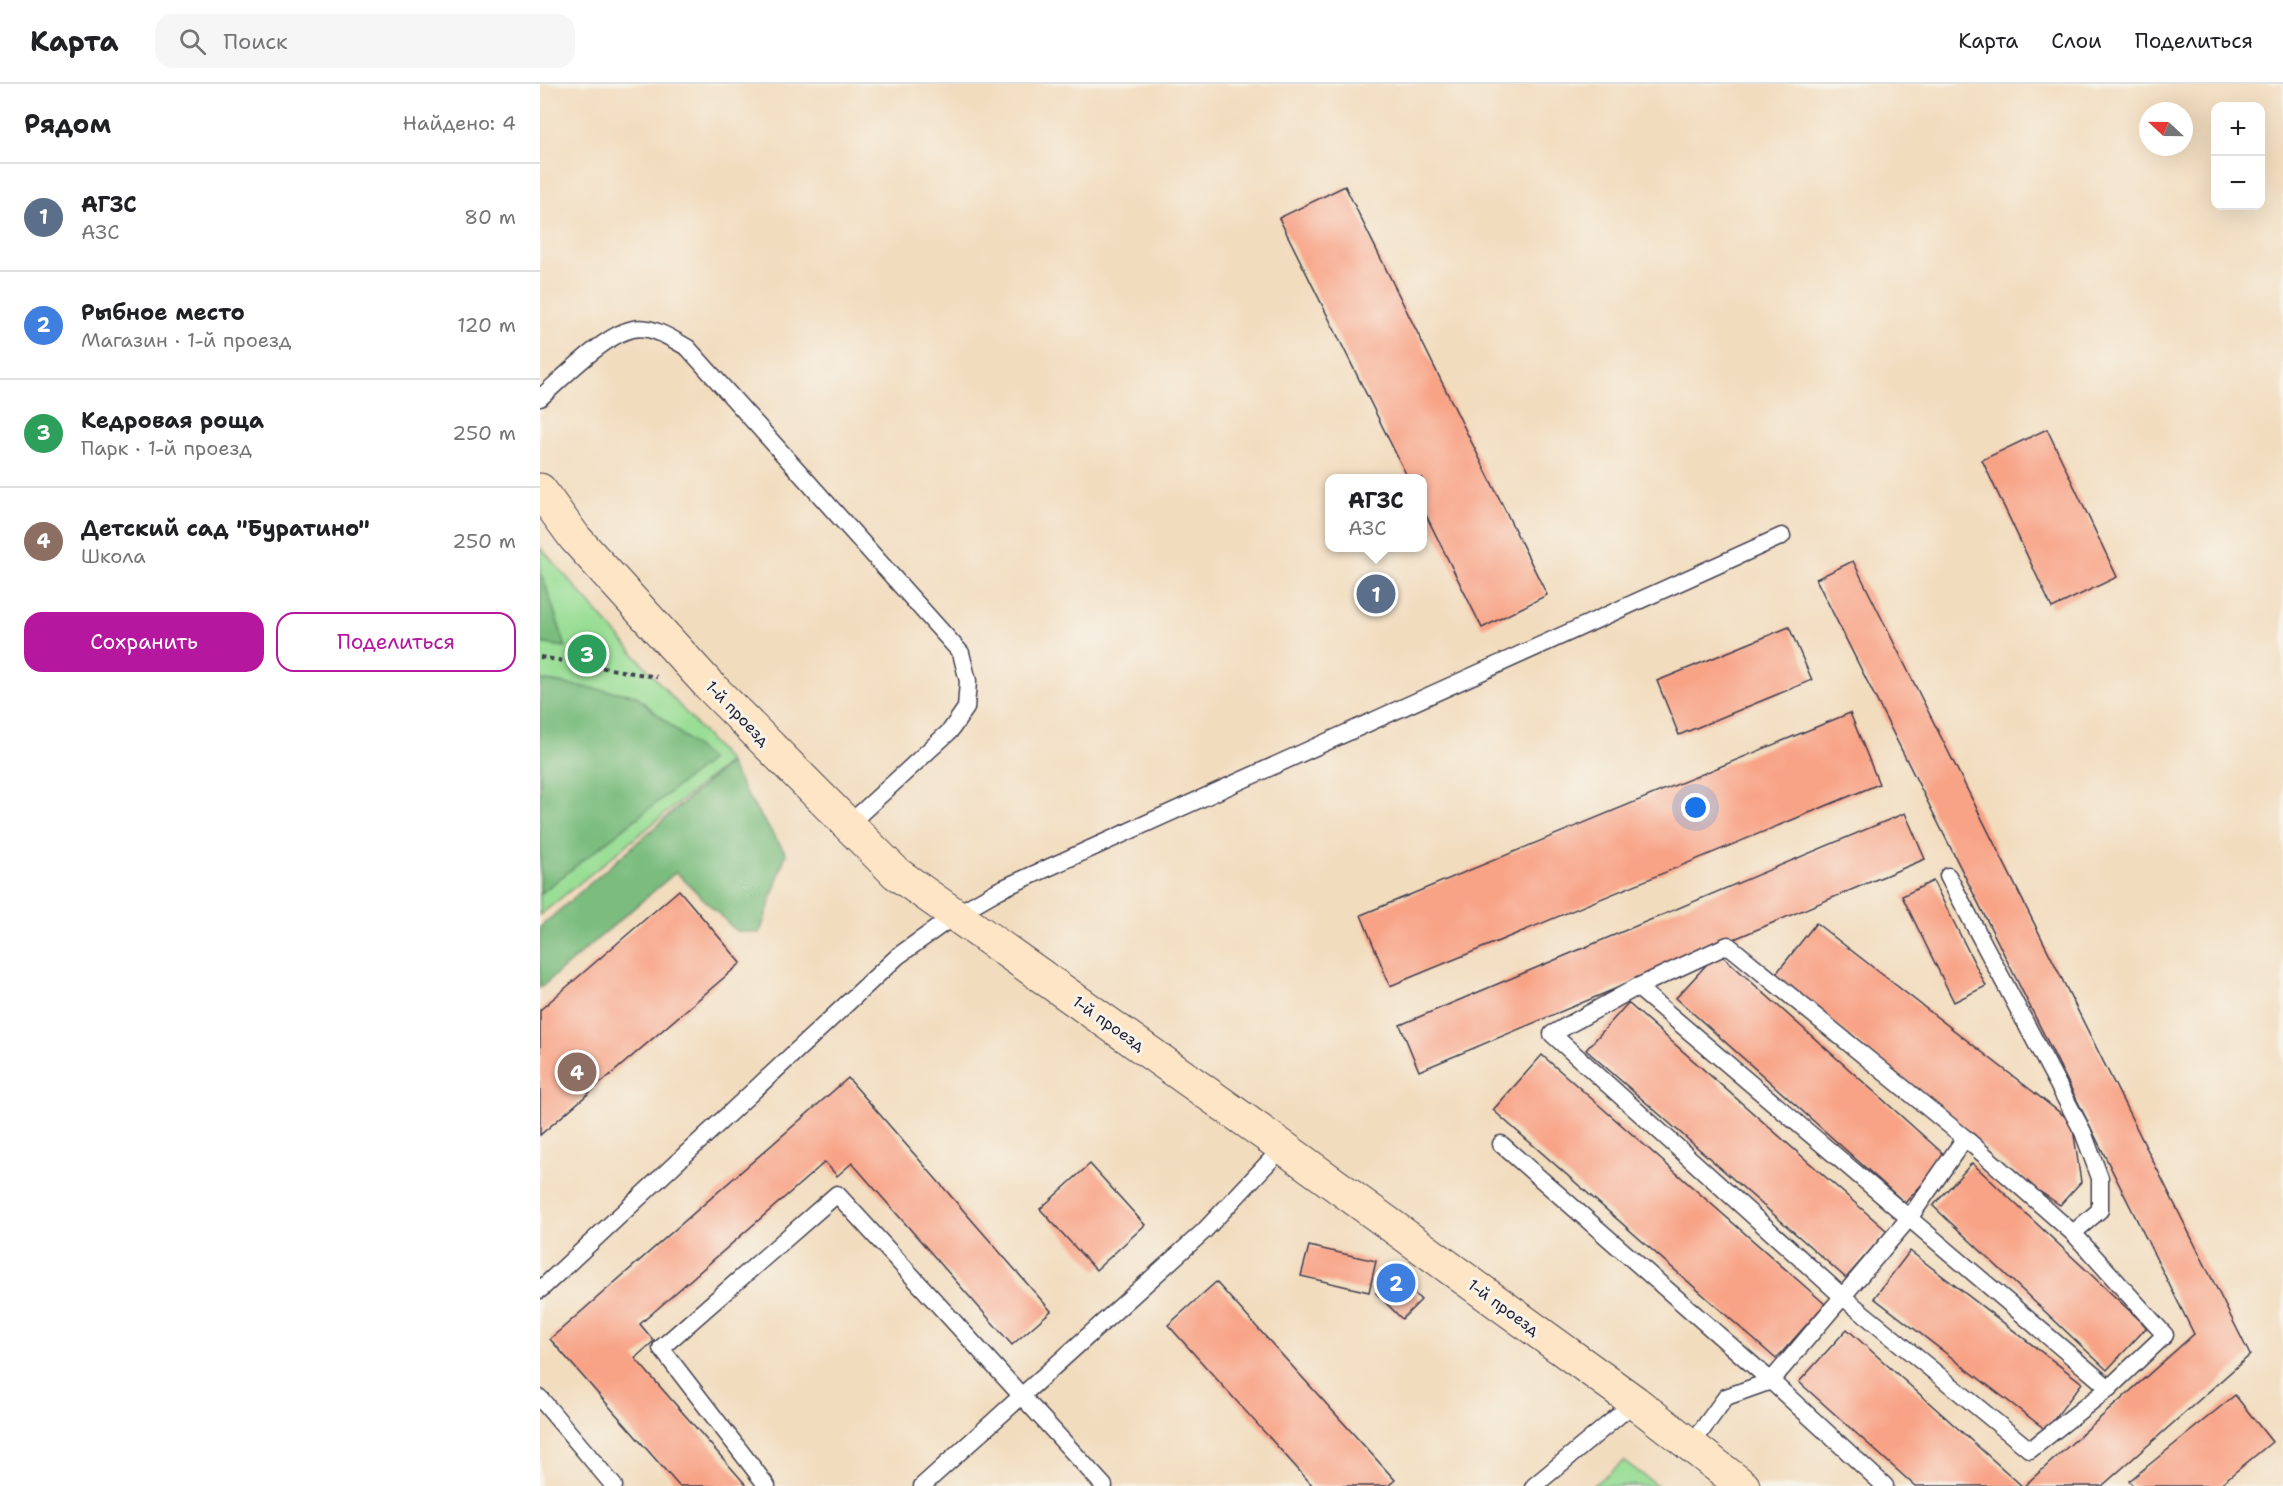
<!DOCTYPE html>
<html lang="ru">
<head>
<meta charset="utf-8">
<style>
  body { margin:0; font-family:"Shantell Sans",sans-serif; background:#f6f6f6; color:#202124 }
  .controls { position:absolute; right:18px; top:18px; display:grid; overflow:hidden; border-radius:12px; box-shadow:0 6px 24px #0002 }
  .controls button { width:54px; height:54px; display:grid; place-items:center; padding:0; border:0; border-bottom:2px solid #e0e0e0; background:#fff; color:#202124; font:30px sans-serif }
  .compass { position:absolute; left:1599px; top:18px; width:54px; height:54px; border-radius:50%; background:#fff; box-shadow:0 6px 24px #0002; rotate:292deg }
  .you { position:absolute; left:1156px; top:724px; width:21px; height:21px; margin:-15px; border:4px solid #fff; border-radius:50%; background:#1a73e8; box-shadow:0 0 0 9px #1a73e833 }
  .badge { display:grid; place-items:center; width:39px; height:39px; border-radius:50%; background:#b5179e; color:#fff; font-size:20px; font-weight:700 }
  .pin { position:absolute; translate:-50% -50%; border:3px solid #fff; box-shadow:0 2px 6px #0006 }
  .popup { position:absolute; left:785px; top:390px; width:102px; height:78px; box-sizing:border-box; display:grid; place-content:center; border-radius:12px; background:#fff; filter:drop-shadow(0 2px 4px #0005); font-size:20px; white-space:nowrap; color:#757577 }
  .popup b { font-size:22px; color:#202124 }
  .popup::after { content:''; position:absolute; left:50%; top:100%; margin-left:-12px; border:12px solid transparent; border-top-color:#fff }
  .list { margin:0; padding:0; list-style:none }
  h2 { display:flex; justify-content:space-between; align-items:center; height:78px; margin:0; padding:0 24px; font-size:26px }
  h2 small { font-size:20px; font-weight:400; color:#757577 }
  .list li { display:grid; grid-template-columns:39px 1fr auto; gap:18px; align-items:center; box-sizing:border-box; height:108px; padding:0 24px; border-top:2px solid #e0e0e0 }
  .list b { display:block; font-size:22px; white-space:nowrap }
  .list p { margin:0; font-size:20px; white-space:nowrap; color:#757577 }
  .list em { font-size:20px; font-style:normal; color:#757577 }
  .actions { display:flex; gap:12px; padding:18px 24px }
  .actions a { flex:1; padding:14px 0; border:2px solid #b5179e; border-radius:18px; text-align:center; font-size:21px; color:#b5179e }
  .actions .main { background:#b5179e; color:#fff }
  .icon { flex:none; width:33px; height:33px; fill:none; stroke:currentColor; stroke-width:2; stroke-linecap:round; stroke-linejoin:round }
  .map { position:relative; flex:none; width:1743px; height:1402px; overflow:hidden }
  header { display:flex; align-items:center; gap:36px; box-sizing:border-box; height:84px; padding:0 30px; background:#fff; border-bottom:2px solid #e0e0e0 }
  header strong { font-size:28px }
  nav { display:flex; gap:33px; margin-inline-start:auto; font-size:21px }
  .search { width:420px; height:54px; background:#f6f6f6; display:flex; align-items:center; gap:15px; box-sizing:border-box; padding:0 21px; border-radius:18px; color:#757577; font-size:22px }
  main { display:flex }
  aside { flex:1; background:#fff }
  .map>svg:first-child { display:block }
  .green { fill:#9ade96; stroke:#5e8068; stroke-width:1.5 }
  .forest { fill:#7bbd7f; stroke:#4e705d; stroke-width:1.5 }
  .building { fill:#f8a386 }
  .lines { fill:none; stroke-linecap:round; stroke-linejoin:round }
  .lane-casing { stroke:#413e4f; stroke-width:19 }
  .secondary-casing { stroke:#413e4f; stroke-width:35 }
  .path { stroke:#413e4f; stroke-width:4; stroke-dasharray:4.5 4.5; stroke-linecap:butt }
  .lane { stroke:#fff; stroke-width:16 }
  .secondary { stroke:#fde5c5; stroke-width:33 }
  .labels { text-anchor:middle; stroke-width:6; stroke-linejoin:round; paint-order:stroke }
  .street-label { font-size:16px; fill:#22223b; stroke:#f7f3e8 }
</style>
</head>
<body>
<header>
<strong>Карта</strong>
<div class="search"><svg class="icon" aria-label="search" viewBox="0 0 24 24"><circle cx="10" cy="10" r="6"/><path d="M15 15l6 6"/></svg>Поиск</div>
<nav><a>Карта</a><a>Слои</a><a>Поделиться</a></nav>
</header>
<main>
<aside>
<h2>Рядом<small>Найдено: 4</small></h2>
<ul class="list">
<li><span class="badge" style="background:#5c6f8a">1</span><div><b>АГЗС</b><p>АЗС</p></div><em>80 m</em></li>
<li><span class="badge" style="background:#3f7fe0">2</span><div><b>Рыбное место</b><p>Магазин · 1-й проезд</p></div><em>120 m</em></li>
<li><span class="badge" style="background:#2e9e5b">3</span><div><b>Кедровая роща</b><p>Парк · 1-й проезд</p></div><em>250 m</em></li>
<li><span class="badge" style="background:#8d6e63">4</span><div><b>Детский сад &quot;Буратино&quot;</b><p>Школа</p></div><em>250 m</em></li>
</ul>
<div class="actions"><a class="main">Сохранить</a><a>Поделиться</a></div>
</aside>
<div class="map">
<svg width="1743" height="1402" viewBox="0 0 1743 1402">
  <rect width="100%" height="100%" fill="#f7f3e8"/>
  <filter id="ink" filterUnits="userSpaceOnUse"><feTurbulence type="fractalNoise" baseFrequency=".0167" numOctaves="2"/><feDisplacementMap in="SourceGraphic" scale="12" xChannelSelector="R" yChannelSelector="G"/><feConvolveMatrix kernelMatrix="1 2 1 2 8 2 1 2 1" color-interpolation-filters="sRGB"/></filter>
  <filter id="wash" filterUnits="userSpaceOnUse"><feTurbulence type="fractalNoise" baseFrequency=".008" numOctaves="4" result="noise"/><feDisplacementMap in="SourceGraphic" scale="24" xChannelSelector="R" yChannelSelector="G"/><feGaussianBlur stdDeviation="1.35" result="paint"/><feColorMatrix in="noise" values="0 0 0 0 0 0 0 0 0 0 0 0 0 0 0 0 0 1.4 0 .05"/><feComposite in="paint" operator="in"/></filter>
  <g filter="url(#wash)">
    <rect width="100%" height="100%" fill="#f2dcbe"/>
    <g class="green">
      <path d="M 0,463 L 189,678 L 0,831 Z"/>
      <path d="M 1084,1377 L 1118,1402 L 1052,1402 Z"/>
    </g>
    <g class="forest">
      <path d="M 0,488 L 3,493 L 26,563 L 0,559 Z"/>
      <path d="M 0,596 L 95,611 L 171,676 L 0,810 Z"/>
      <path d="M 189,679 L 211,718 L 246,769 L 220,849 L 196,847 L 136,788 L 0,904 L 0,843 Z"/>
    </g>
    <g id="blocks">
      <g class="building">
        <path d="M 805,102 L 1007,511 L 942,544 L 882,423 L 882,394 L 868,394 L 739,134 Z"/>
        <path d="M 1507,345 L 1577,493 L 1512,524 L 1442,376 Z"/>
        <path d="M 1313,477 L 1710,1271 L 1562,1402 L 1484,1402 L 1654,1250 L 1276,495 Z"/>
        <path d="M 1249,543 L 1272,596 L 1139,651 L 1117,597 Z"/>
        <path d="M 1310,629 L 1339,700 L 850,902 L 821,831 Z"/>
        <path d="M 1365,729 L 1385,775 L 879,987 L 860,941 Z"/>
        <path d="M 1393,797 L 1446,902 L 1414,918 L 1362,812 Z"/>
        <path d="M 139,806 L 201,879 L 0,1051 L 0,926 Z"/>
        <path d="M 1276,839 L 1532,1038 L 1541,1098 L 1520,1121 L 1499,1107 L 1235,891 Z"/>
        <path d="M 1178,868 L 1407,1073 L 1365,1119 L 1136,914 Z"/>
        <path d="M 1088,919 L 1347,1147 L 1306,1194 L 1046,966 Z"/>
        <path d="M 1002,971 L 1285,1220 L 1236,1275 L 953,1026 Z"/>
        <path d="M 308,994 L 511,1227 L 472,1261 L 312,1079 L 297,1092 L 285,1078 L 100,1240 L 114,1257 L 95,1274 L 207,1402 L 139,1402 L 10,1255 Z"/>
        <path d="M 1432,1079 L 1607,1243 L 1567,1286 L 1393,1122 Z"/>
        <path d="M 550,1080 L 605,1141 L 556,1186 L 500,1125 Z"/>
        <path d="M 769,1162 L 836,1177 L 829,1208 L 761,1192 Z"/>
        <path d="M 1370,1167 L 1542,1299 L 1506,1346 L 1334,1214 Z"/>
        <path d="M 855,1190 L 881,1216 L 862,1235 L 836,1209 Z"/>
        <path d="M 676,1198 L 855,1396 L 848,1402 L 773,1402 L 628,1241 Z"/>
        <path d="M 1307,1245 L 1482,1402 L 1375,1402 L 1259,1298 Z"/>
        <path d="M 1695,1311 L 1732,1358 L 1678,1402 L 1593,1402 L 1589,1397 Z"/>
      </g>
    </g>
  </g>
  <g filter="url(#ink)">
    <use href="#blocks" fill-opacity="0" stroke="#413e4f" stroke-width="1.5"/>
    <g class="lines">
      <g class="lane-casing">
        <g id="lane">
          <path d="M 0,314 C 23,294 64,251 93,245 C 112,241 132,255 148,264 L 421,569 L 428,597 L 426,624 L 410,647 L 308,741"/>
          <path d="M 1408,792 L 1543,1048 L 1560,1094 L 1560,1126 L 1533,1149"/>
          <path d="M 1188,861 L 1425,1054 L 1533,1149 L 1625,1251 L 1569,1304 L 1490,1366 L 1303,1213 L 1012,950 L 1097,903 Z"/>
          <path d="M 1097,903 L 1569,1304"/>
          <path d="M 961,1060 L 1231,1297 L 1345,1402"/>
          <path d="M 0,1206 L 358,872 L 415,831 L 459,806 L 1242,452"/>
          <path d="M 0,1314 L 74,1402"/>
          <path d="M 1151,1361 L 1186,1313 L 1231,1297 L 1370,1133 L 1425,1054"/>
          <path d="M 227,1402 L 121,1264 L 297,1110 L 564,1402"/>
          <path d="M 382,1402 L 664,1147 L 743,1063"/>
          <path d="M 994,1402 L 1095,1318"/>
        </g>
      </g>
      <g class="secondary-casing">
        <path id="secondary" d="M 0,406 L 35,454 L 168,600 L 356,789 L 743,1063 L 1095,1318 L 1203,1402"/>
      </g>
      <path class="path" d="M 0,573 L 117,593"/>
      <use href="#lane" class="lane"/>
      <use href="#secondary" class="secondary"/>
    </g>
  </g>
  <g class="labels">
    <g class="street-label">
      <text transform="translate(198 629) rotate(46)" y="6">1-й проезд</text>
      <text transform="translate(569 939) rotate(35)" y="6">1-й проезд</text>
      <text transform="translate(964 1223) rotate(36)" y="6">1-й проезд</text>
    </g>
  </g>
</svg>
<div class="controls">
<button>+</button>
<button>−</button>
</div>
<svg class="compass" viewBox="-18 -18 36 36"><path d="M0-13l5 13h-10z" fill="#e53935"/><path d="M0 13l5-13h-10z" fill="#757577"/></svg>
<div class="you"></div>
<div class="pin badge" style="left:836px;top:510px;background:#5c6f8a">1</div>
<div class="popup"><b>АГЗС</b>АЗС</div>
<div class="pin badge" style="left:856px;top:1199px;background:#3f7fe0">2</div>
<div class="pin badge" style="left:47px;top:570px;background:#2e9e5b">3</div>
<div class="pin badge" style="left:37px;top:988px;background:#8d6e63">4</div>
</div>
</main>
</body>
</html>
